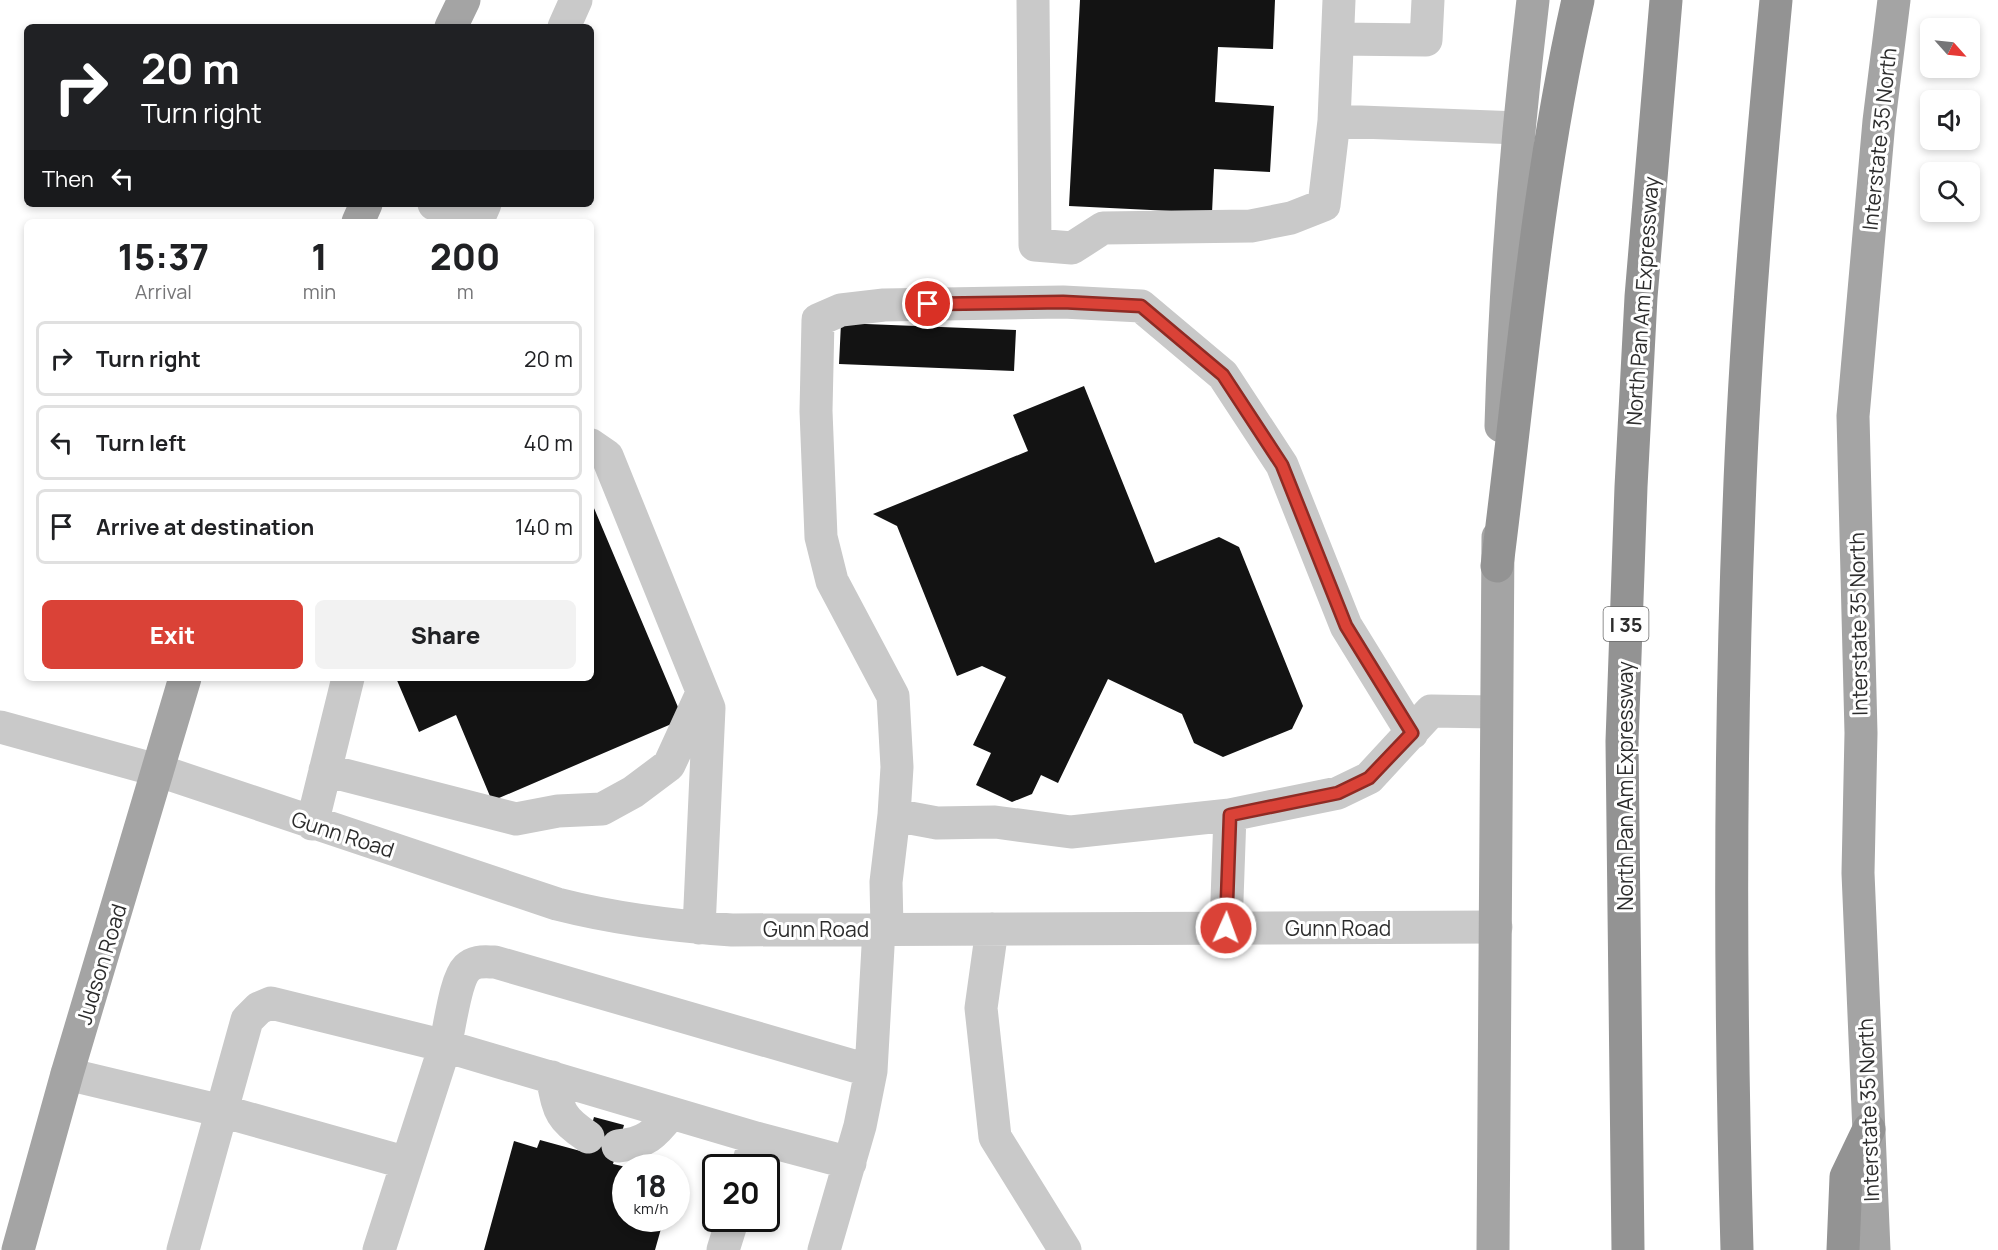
<!DOCTYPE html>
<html lang="en">
<head>
<meta charset="utf-8">
<style>
  :root { --surface:#fff; --page:#f2f2f2; --text:#202124; --muted:#757577; --line:#e0e0e0; --accent:#da4237 }
  body { margin:0; font-family:Manrope,sans-serif; background:var(--page); color:var(--text); height:100vh; display:flex; flex-direction:column; font-size:22px; white-space:nowrap }
  * { box-sizing:border-box; margin:0 }
  p { font-size:20px; color:var(--muted) }
  .icon { flex:none; width:33px; height:33px; fill:none; stroke:currentColor; stroke-width:2; stroke-linecap:round; stroke-linejoin:round }
  .map { position:relative; flex:1; overflow:hidden }
  .side { position:absolute; left:24px; top:219px; width:570px; height:462px; display:flex; flex-direction:column; background:var(--surface); border-radius:9px; box-shadow:0 3px 9px #0003 }
  .side>* { flex:none }
  .banner { position:absolute; left:24px; top:24px; width:570px; height:183px; border-radius:9px; box-shadow:0 3px 9px #0003; background:#202124; color:#fff; overflow:hidden }
  .needle { width:39px; rotate:117deg }
  .tools { position:absolute; left:1920px; top:18px; display:grid; gap:12px }
  .tools a { display:grid; place-items:center; width:60px; height:60px; border-radius:9px; background:var(--surface); box-shadow:0 3px 9px #0003; font-size:30px }
  .speed { position:absolute; left:612px; top:1154px; display:flex; gap:12px; font-size:30px; font-weight:700; text-align:center }
  .speed>* { display:grid; place-content:center; width:78px; height:78px; border-radius:50%; background:var(--surface); box-shadow:0 3px 9px #0003; line-height:1 }
  .speed small { font-size:15px; font-weight:400 }
  .speed .limit { border:3px solid #111; border-radius:9px; background:#fff; color:#111 }
  .pin { position:absolute; display:grid; place-items:center; width:51px; height:51px; color:#fff; margin:-26px; border:3px solid #fff; border-radius:50%; box-shadow:0 2px 6px #0007 }
  .me { position:absolute; width:66px; margin:-33px; rotate:2deg; stroke-linejoin:round; filter:drop-shadow(0 0 4px #0008) }
  .turn { display:flex; align-items:center; gap:21px; height:126px; padding:0 18px; font-size:27px }
  .turn .icon { width:78px; height:78px; stroke-width:2.5 }
  .turn b { display:block; font-size:42px; line-height:51px }
  .then { display:flex; align-items:center; height:57px; padding:0 18px; background:#0003; gap:12px; font-size:22px }
  .eta { display:flex; justify-content:space-evenly; align-items:center; height:102px; text-align:center }
  .eta b { font-size:36px; font-weight:800; line-height:42px }
  .button { display:flex; gap:12px; margin-top:auto; padding:12px 18px }
  .button a { flex:1; height:69px; border-radius:9px; background:var(--accent); color:#fff; font-size:24px; font-weight:800; line-height:69px; text-align:center }
  .button a+a { background:var(--page); color:var(--text) }
  ul { padding:0; list-style:none }
  li { display:flex; align-items:center; gap:18px; height:75px; margin:0 12px 9px; padding:0 6px; border:3px solid var(--line); border-radius:9px }
  li div { flex:1 }
  li b { display:block; font-size:22px }
  li em { font-style:normal }
  .map>svg:first-child { display:block }
</style>
</head>
<body>
<div class="map">
<svg width="1998" height="1250" viewBox="0 0 1998 1250">
  <rect width="100%" height="100%" fill="#fff"/>
  <path fill="#131313" d="M1080 0H1275L1273 49 1218 47 1215 102 1274 106 1270 172 1214 169 1212 213 1069 206Z
    M841 323 1016 330 1014 371 839 364Z
    M1084 386 1155 563 1219 537 1239 547 1303 706 1292 729 1223 757 1194 743 1182 714 1108 679 1058 783 1041 775 1032 794 1012 802 976 785 991 753 973 745 1006 677 982 666 957 676 897 526 873 514 1028 451 1013 415Z
    M591 501 683 719 492 801 456 715 419 732 396 678H591Z
    M594 1117 624 1125 613 1164 626 1167V1218H664L655 1250H484L514 1141 537 1148 540 1140 584 1152Z"/>
  <g fill="none" stroke-linecap="round" stroke-linejoin="round">
    <path stroke="#c9c9c9" stroke-width="33" d="M1033 0 1035 245 1072 248 1103 228 1251 226 1291 218 1324 205 1334 121 1519 128
      M564 27 576 0
      M1338 39 1426 40 1428 0
      M1334 121 1339 0
      M434 204 478 220 485 204
      M591 445 607 456 709 708 699 928
      M0 727 160 771 557 904C616 919 672 926 732 930L1496 927
      M325 770 516 819 558 811 602 809 633 792 669 765 702 693
      M1230 815 1071 832 995 822 937 823 894 815 897 767 893 696 832 581 821 537 816 411 818 320 841 310 884 305 1063 302 1141 306 1223 375 1282 465 1346 626 1412 733
      M312 824 348 678
      M1226 928 1230 815 1338 793 1369 778 1431 711 1496 712
      M887 929 886 882 894 815
      M992 929 981 1008 995 1137 1065 1250
      M67 1074 222 1111 407 1163
      M552 1077C559 1111 559 1118 588 1137
      M756 1138 850 1163
      M618 1146C646 1143 654 1135 671 1113
      M747 1167 756 1138 445 1046C450 1027 455 980 467 968 475 960 485 962 495 962L871 1071
      M183 1250 247 1020 259 1008 271 1003 445 1046 379 1250
      M723 1250 733 1218
      M824 1250 860 1126 871 1071 879 929"/>
    <path stroke="#a4a4a4" stroke-width="33" d="M451 27 464 0
      M358 222 366 204
      M1501 426C1505 283 1516 142 1533 0
      M18 1250 67 1074 185 678
      M1493 1250 1498 537
      M1874 1250 1858 873 1861 733 1853 416 1879 121 1894 0"/>
    <path stroke="#939393" stroke-width="33" d="M1497 566C1521 378 1536 186 1578 0
      M1628 1250 1622 741 1631 487 1641 297 1666 0
      M1737 1250C1730 1003 1729 755 1739 508 1745 338 1760 169 1776 0
      M1843 1250 1846 1177 1869 1129"/>
  </g>
  <g fill="none" stroke-linecap="round" stroke-linejoin="round">
    <defs>
      <path id="route" d="M928 304 1063 302 1141 306 1223 375 1282 465 1346 626 1412 733 1369 778 1338 793 1230 815 1226 928"/>
    </defs>
    <use href="#route" stroke="#8e2b24" stroke-width="15"/>
    <use href="#route" stroke="#da4237" stroke-width="10"/>
  </g>
  <g text-anchor="middle" dominant-baseline="central" stroke-width="6" stroke-linejoin="round" paint-order="stroke">
    <rect fill="#fff" stroke="#6b6b6b" stroke-width="1.5" x="1603.5" y="607" width="45" height="34" rx="4.5"/>
    <g font-size="20" font-weight="bold" fill="#2c2c2c">
      <text x="1626" y="624">I 35</text>
    </g>
    <g font-size="21" fill="#2c2c2c" stroke="#fff">
      <text transform="translate(1879 139) rotate(-84)">Interstate 35 North</text>
      <text transform="translate(1642 301) rotate(-86)">North Pan Am Expressway</text>
      <text transform="translate(1858 624) rotate(-91)">Interstate 35 North</text>
      <text transform="translate(1625 786) rotate(-90)">North Pan Am Expressway</text>
      <text transform="translate(343 834) rotate(18)">Gunn Road</text>
      <text x="1338" y="928">Gunn Road</text>
      <text x="816" y="929">Gunn Road</text>
      <text transform="translate(101 964) rotate(-73)">Judson Road</text>
      <text transform="translate(1868 1110) rotate(-92)">Interstate 35 North</text>
    </g>
  </g>
</svg>
<div class="tools">
<a><svg class="needle" viewBox="-14 -14 28 28"><path d="M0-13l5 13h-10z" fill="#e53935"/><path d="M0 13l5-13h-10z" fill="#757577"/></svg></a>
<a><svg class="icon" aria-label="sound" viewBox="0 0 24 24"><path d="M4 9h4l5-4v14l-5-4H4zM17 9q2 3 0 6"/></svg></a>
<a><svg class="icon" aria-label="search" viewBox="0 0 24 24"><circle cx="10" cy="10" r="6"/><path d="M15 15l6 6"/></svg></a>
</div>
<div class="speed"><div>18<small>km/h</small></div><div class="limit">20</div></div>
<div class="pin" style="left:928px;top:304px;background:#d93025"><svg class="icon" aria-label="arrive" viewBox="0 0 24 24"><path d="M6 21V4h12l-3 4 3 4H6"/></svg></div>
<svg class="me" style="left:1226px;top:928px" viewBox="-20 -20 40 40"><circle r="17" fill="#da4237" stroke="#fff" stroke-width="3"/><path d="M0-11L8 9 0 5-8 9z" fill="#fff"/></svg>
<div class="banner">
<div class="turn"><svg class="icon" aria-label="right" viewBox="0 0 24 24"><path d="M7 20v-9h11M14 6l5 5-5 5"/></svg><div><b>20 m</b>Turn right</div></div>
<div class="then">Then<svg class="icon" aria-label="left" viewBox="0 0 24 24"><path d="M17 20v-9H6M10 6l-5 5 5 5"/></svg></div>
</div>
<section class="side">
<div class="eta">
<div><b>15:37</b><p>Arrival</p></div>
<div><b>1</b><p>min</p></div>
<div><b>200</b><p>m</p></div>
</div>
<ul>
<li><svg class="icon" aria-label="right" viewBox="0 0 24 24"><path d="M7 20v-9h11M14 6l5 5-5 5"/></svg><div><b>Turn right</b></div><em>20 m</em></li>
<li><svg class="icon" aria-label="left" viewBox="0 0 24 24"><path d="M17 20v-9H6M10 6l-5 5 5 5"/></svg><div><b>Turn left</b></div><em>40 m</em></li>
<li><svg class="icon" aria-label="arrive" viewBox="0 0 24 24"><path d="M6 21V4h12l-3 4 3 4H6"/></svg><div><b>Arrive at destination</b></div><em>140 m</em></li>
</ul>
<div class="button"><a>Exit</a><a>Share</a></div>
</section>
</div>
</body>
</html>
